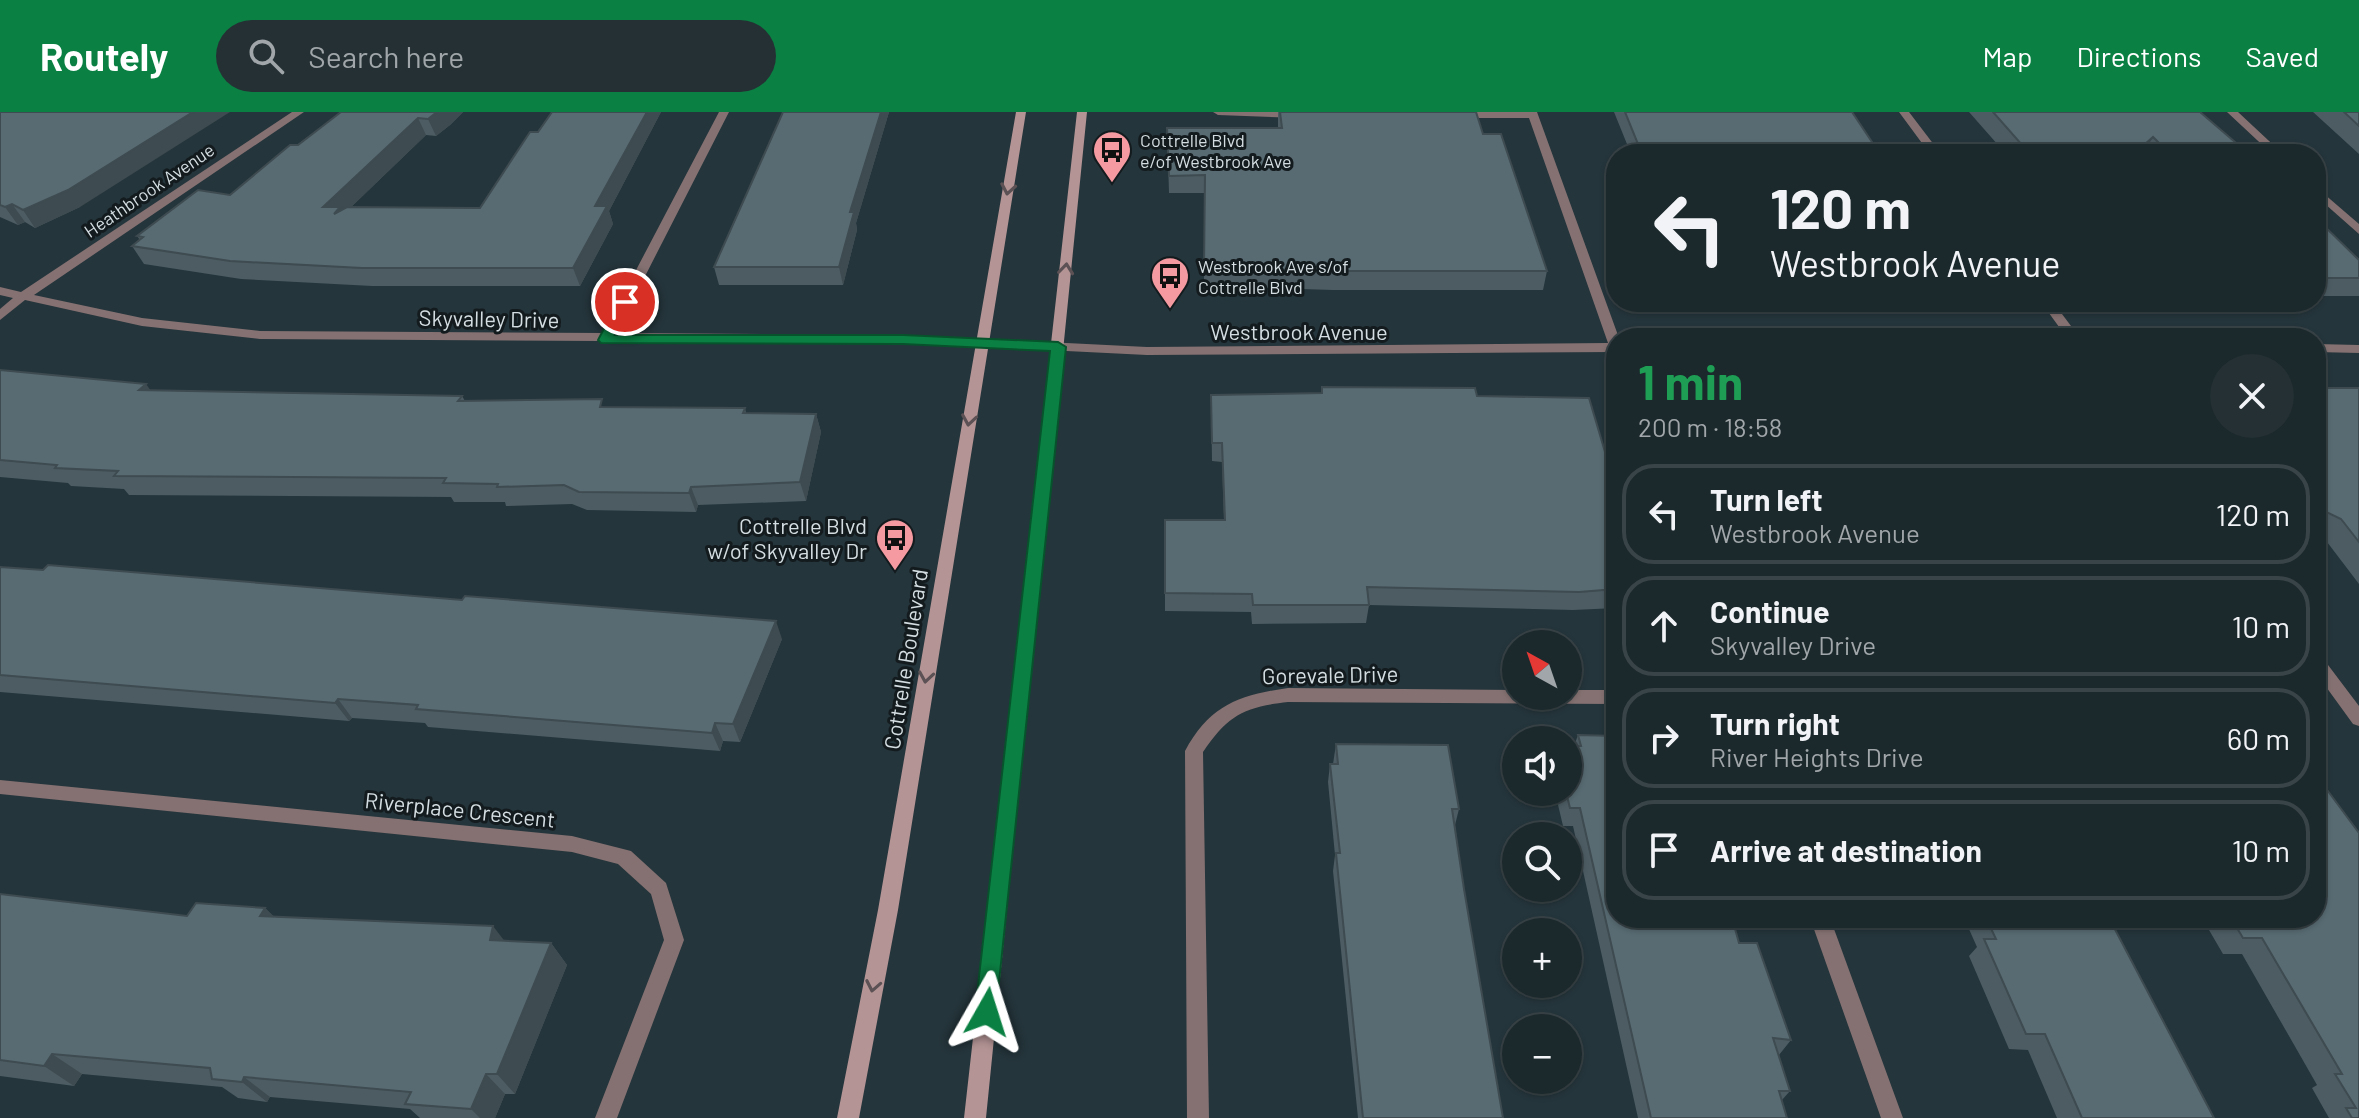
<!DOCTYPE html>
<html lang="en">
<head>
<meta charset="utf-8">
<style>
  :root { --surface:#1b282c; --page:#243034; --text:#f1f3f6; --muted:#a0a6a9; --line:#394448; --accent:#0b8043 }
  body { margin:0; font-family:Barlow,sans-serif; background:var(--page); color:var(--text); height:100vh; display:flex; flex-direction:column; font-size:30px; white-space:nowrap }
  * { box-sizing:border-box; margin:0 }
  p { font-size:26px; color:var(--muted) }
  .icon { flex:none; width:44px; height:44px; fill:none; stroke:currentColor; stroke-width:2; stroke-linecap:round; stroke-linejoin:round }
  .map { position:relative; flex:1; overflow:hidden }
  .side { position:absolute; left:1606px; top:216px; width:720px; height:600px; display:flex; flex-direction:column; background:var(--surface); border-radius:32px; box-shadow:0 2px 6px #0004,0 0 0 2px var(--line) }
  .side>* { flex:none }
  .banner { position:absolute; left:1606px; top:32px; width:720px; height:168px; border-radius:32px; box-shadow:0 2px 6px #0004,0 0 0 2px var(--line); background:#1b282c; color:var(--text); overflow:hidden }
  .needle { width:52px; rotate:320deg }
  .fabs { position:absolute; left:1502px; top:518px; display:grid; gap:16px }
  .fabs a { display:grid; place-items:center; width:80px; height:80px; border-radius:50%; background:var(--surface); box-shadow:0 2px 6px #0004,0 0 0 2px var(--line); font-size:40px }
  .pin { position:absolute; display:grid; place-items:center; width:68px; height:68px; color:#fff; margin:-34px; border:4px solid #fff; border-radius:50%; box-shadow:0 2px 8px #0007 }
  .me { position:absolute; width:88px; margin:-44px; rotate:6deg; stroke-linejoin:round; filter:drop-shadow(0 0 6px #0008) }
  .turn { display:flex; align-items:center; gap:28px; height:168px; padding:0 32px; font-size:36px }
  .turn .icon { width:104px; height:104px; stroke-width:2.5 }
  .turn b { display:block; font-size:56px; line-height:68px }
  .round { display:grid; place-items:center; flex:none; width:84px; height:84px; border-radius:42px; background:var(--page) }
  .overview { display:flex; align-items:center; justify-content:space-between; height:136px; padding:0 32px }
  h1 { font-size:48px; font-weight:700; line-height:60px; color:#1e9e55 }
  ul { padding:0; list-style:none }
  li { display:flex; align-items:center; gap:24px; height:100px; margin:0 16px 12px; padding:0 16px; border:4px solid var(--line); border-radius:32px }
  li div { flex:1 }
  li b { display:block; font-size:30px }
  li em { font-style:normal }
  header { display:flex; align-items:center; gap:48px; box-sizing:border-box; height:112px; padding:0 40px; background:var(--accent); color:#fff }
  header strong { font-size:38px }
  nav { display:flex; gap:44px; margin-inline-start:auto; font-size:28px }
  .search { width:560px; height:72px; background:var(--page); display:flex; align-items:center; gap:20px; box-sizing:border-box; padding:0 28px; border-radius:44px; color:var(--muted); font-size:30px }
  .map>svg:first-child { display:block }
</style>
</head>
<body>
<header>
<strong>Routely</strong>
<div class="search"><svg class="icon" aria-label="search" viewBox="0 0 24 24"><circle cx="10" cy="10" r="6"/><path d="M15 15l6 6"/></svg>Search here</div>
<nav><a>Map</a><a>Directions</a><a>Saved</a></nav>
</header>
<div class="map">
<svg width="2359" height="1006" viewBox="0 0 2359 1006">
  <rect width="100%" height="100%" fill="#24353b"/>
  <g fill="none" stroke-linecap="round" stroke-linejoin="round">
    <path fill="#857172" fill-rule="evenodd" d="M292 0H304L34 183 142 206 260 219 603 221 719 0H729L616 221 903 223 1147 235 1608 231 1529 6H1458L1453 3 1457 0H1537L1619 226H1616V240L1147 243 903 231 612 229 606 232 600 229 260 227 142 214 25 188 0 208V197L13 186 0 183V175L21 180Z
      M1213 0H1300L1304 3 1299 6 1218 3Z
      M1899 0H1909L1941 42H1930Z
      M2227 0H2238L2283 42H2272Z
      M2316 75 2359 112V122L2316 84Z
      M2041 190H2053L2080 226H2067Z
      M2316 232 2359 233V241L2316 240Z
      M2316 543 2322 545 2359 594V614L2353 612 2316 561Z
      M1288 576 1516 578V584H1568V578H1616V592L1288 590C1244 595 1228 603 1203 640L1209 1006H1187L1185 639C1210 593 1239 583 1288 576Z
      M0 668 572 724 631 739 666 771 684 828 617 1006H595L664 828 651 782 618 752 572 740 0 682Z
      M1810 806H1830L1903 1006H1881Z"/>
    <path fill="#b49495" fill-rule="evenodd" d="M1016 0H1026L898 798 859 1006H837L878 798Z
      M1077 0H1087L986 1006H964Z"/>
  </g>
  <path fill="#4c5c62" d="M0 0 80 95 35 116 25 110 18 113 0 105Z
    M341 0H463L450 13 436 24 426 23 351 95 480 96 552 0H661L609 99 613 112 580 174H372L241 167 144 152 132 134 140 128 137 124 230 83Z
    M783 0H889L856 111 857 118 843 173H719L714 155Z
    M1278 0H1476L1483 22 1547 159 1543 178H1333L1204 174V81H1169L1167 16H1278Z
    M1614 0H1852L1880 42H1631Z
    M1969 0H2200L2249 42H2006Z
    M2313 0H2359V42Z
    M2316 106 2359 148V184H2316Z
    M0 258 151 278 462 284 465 289 606 295 745 296 746 301 816 302 821 320 806 389 698 393 696 400 587 398 572 392 506 394 505 390H454L451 385 129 383 124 377 71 374 68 371 0 365Z
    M1322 275 1477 284 1616 377V496L1573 498 1369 493 1366 511 1252 512 1251 500 1165 499V408H1224L1222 350 1212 349 1211 283 1321 281Z
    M2316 276H2359V472L2324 426 2316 422Z
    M0 455 782 527 740 630 723 629 720 639 428 615 425 611 352 606 349 609 0 580Z
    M1578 623 1739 831 1791 928 1779 943 1790 979 1782 988 1787 1006H1638L1573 714H1563L1555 680H1568L1574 634Z
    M1336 632 1459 697 1455 713 1464 777 1503 1006H1358L1333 759 1335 743 1328 670 1330 652H1333Z
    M0 782 187 804 265 796 274 805 505 829 551 831 567 853 515 982H505L495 1006H420L410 997 270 985 267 990 238 986 222 975 82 962 74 974 0 964Z
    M1964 806H2109L2214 1006H2057L2028 938 2009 937 1969 844 1977 835Z
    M2202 806H2316L2359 1006H2329L2312 976 2317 973 2242 842H2223Z"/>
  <path fill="#3e4b50" d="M193 0H230L80 95 35 116 23 98Z
    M437 0H463L450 13 436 24 428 7Z
    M647 0H661L609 99 613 112 580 174 573 156 595 94Z
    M881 0H889L856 111 857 118 843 173 839 155 850 100Z
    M418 6 426 23 344 102 323 95Z
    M2153 25 2143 42H2134Z
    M12 92 25 110 18 113 5 95Z
    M146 272 159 290 139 278Z
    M816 302 821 320 806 389 800 370Z
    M691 375 698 393 696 400 689 381Z
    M776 509 782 527 740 630 733 612Z
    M338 587 352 606 349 609 335 591Z
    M715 611 723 629 720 639 712 621Z
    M265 796 288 818 260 804Z
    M493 814 510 836 490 828Z
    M551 831 567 853 515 982 497 962Z
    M52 942 82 962 74 974 44 954Z
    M486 962 505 982 495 1006H480L471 997Z
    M244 965 270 985 267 990 242 970Z"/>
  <path fill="#586b72" stroke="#3e4b50" stroke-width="2" d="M0 0H193L68 78 23 98 12 92 5 95 0 93Z
    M341 0H437L428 7 418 6 323 95H340L334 102 347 95 480 96 530 20H538L552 0H647L595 94H607L573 156H362L230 149 132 134 143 125 137 124 198 78 230 83 290 33H298Z
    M783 0H881L850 100H854L839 155H714Z
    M1280 0H1476L1483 22H1501L1547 159H1335L1204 156 1205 63 1169 64 1167 16H1282Z
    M1625 0H1852L1880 42H1642Z
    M1993 0H2200L2249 42H2170L2153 25 2134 42H2030Z
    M2344 0H2359V14Z
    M2316 106 2359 148V166H2316Z
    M0 258 146 272 139 278 462 284 458 289 602 287 600 295 745 296 743 301 816 302 800 370 691 375 689 381 579 380 564 373 497 375 498 372 443 371 446 366 114 364 118 359 55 356 57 353 0 348Z
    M1322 275 1475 276 1477 284 1589 286 1616 377V477L1579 480 1367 475 1369 493H1253L1252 482 1165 481V408H1225L1222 331H1212L1211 283 1322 281Z
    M2316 276H2359V430L2341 407 2316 395Z
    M48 453 462 488 465 484 776 509 733 612 715 611 712 621 416 597 418 593 338 587 335 591 0 563V455L43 458Z
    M1578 623 1616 624V806H1732L1739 831H1757L1791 928 1773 926 1790 979H1779L1787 1006H1651L1580 696H1570L1566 680H1568V634H1581Z
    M1336 632 1448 633 1459 697H1452L1464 777 1503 1006H1363L1336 741H1340L1330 652H1338Z
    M2316 663 2359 721V1006H2352L2346 996H2356L2335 962H2342L2262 826H2243L2231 806H2316Z
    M0 782 187 804 196 791 265 796 260 804 493 814 490 828 551 831 497 962H486L471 997 405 992 411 980 244 965 242 970 212 967 210 956 52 942 44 954 0 948Z
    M1986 806H2109L2214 1006H2082L2045 922H2026L1984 827H1996Z"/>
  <defs><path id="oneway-chevron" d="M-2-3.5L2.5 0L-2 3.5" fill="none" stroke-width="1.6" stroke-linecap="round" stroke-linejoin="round" transform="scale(2)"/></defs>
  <g stroke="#5c5154">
    <use href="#oneway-chevron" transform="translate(1008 77) rotate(100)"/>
    <use href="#oneway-chevron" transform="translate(1066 157) rotate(-84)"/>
    <use href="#oneway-chevron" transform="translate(969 308) rotate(99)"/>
    <use href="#oneway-chevron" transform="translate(926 565) rotate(99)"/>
    <use href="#oneway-chevron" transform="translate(873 874) rotate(101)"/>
  </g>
  <path fill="#0b8043" stroke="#07532c" stroke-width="2" d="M625 186 633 190 615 223H903L1058 230 1066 235 995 908 987 911 979 908 975 900 1050 239 903 232 601 231 598 228 618 190Z"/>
  <defs>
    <symbol id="bus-pin" viewBox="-11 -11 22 30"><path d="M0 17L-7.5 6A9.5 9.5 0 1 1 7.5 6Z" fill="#f49aa0" stroke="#141b1e"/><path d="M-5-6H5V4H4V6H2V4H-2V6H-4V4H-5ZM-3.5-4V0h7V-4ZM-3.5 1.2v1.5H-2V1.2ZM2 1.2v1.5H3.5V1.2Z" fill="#111"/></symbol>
  </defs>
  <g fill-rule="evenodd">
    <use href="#bus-pin" x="1090" y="16" width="44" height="60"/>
    <use href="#bus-pin" x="1148" y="142" width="44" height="60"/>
    <use href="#bus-pin" x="873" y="404" width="44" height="60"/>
  </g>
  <g text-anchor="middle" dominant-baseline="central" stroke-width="6" stroke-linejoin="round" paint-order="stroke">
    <g font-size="18" fill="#d4dee2" stroke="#141b1e" text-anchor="start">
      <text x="1140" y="28">Cottrelle Blvd<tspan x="1140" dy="21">e/of Westbrook Ave</tspan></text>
      <text x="1198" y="154">Westbrook Ave s/of<tspan x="1198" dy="21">Cottrelle Blvd</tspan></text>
    </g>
    <g font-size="18" fill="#d4dee2" stroke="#141b1e">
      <text transform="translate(149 78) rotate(-34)">Heathbrook Avenue</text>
    </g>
    <g font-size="22" fill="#d4dee2" stroke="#141b1e">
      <text transform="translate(489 206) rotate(1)">Skyvalley Drive</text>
      <text x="1299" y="219">Westbrook Avenue</text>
      <text transform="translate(905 547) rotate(-81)">Cottrelle Boulevard</text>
      <text transform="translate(1330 562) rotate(-1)">Gorevale Drive</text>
      <text transform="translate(460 697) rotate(6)">Riverplace Crescent</text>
    </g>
    <g font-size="22" fill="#d4dee2" stroke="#141b1e" text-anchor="end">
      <text x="867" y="413">Cottrelle Blvd<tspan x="867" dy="25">w/of Skyvalley Dr</tspan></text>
    </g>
  </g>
</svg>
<div class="fabs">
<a><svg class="needle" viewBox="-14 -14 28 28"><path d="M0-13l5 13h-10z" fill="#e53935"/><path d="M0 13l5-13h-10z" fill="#a0a6a9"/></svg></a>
<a><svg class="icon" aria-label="sound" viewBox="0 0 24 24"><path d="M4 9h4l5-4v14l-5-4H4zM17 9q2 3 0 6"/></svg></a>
<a><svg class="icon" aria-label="search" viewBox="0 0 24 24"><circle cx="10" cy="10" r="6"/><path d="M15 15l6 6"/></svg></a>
<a>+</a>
<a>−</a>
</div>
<div class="pin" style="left:625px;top:190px;background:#d93025"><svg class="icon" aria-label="arrive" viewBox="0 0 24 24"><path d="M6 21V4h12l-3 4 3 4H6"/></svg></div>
<svg class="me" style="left:987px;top:900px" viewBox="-20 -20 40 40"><path d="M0-17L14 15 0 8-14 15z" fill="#0b8043" stroke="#fff" stroke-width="4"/></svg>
<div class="banner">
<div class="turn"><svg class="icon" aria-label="left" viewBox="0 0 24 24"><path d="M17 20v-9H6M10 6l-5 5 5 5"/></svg><div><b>120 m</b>Westbrook Avenue</div></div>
</div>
<section class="side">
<div class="overview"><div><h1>1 min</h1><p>200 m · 18:58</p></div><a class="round"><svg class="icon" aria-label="close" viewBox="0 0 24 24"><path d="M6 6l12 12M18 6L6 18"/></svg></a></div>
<ul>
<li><svg class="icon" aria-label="left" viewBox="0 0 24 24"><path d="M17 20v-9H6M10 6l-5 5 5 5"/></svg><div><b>Turn left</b><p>Westbrook Avenue</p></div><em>120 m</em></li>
<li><svg class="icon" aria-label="ahead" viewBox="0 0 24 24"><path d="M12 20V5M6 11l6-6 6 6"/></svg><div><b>Continue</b><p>Skyvalley Drive</p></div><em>10 m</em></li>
<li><svg class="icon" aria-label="right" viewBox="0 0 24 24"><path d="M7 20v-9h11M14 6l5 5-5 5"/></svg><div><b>Turn right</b><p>River Heights Drive</p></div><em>60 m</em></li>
<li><svg class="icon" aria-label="arrive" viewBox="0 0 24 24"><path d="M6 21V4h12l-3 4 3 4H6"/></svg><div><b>Arrive at destination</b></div><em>10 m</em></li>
</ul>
</section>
</div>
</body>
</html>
